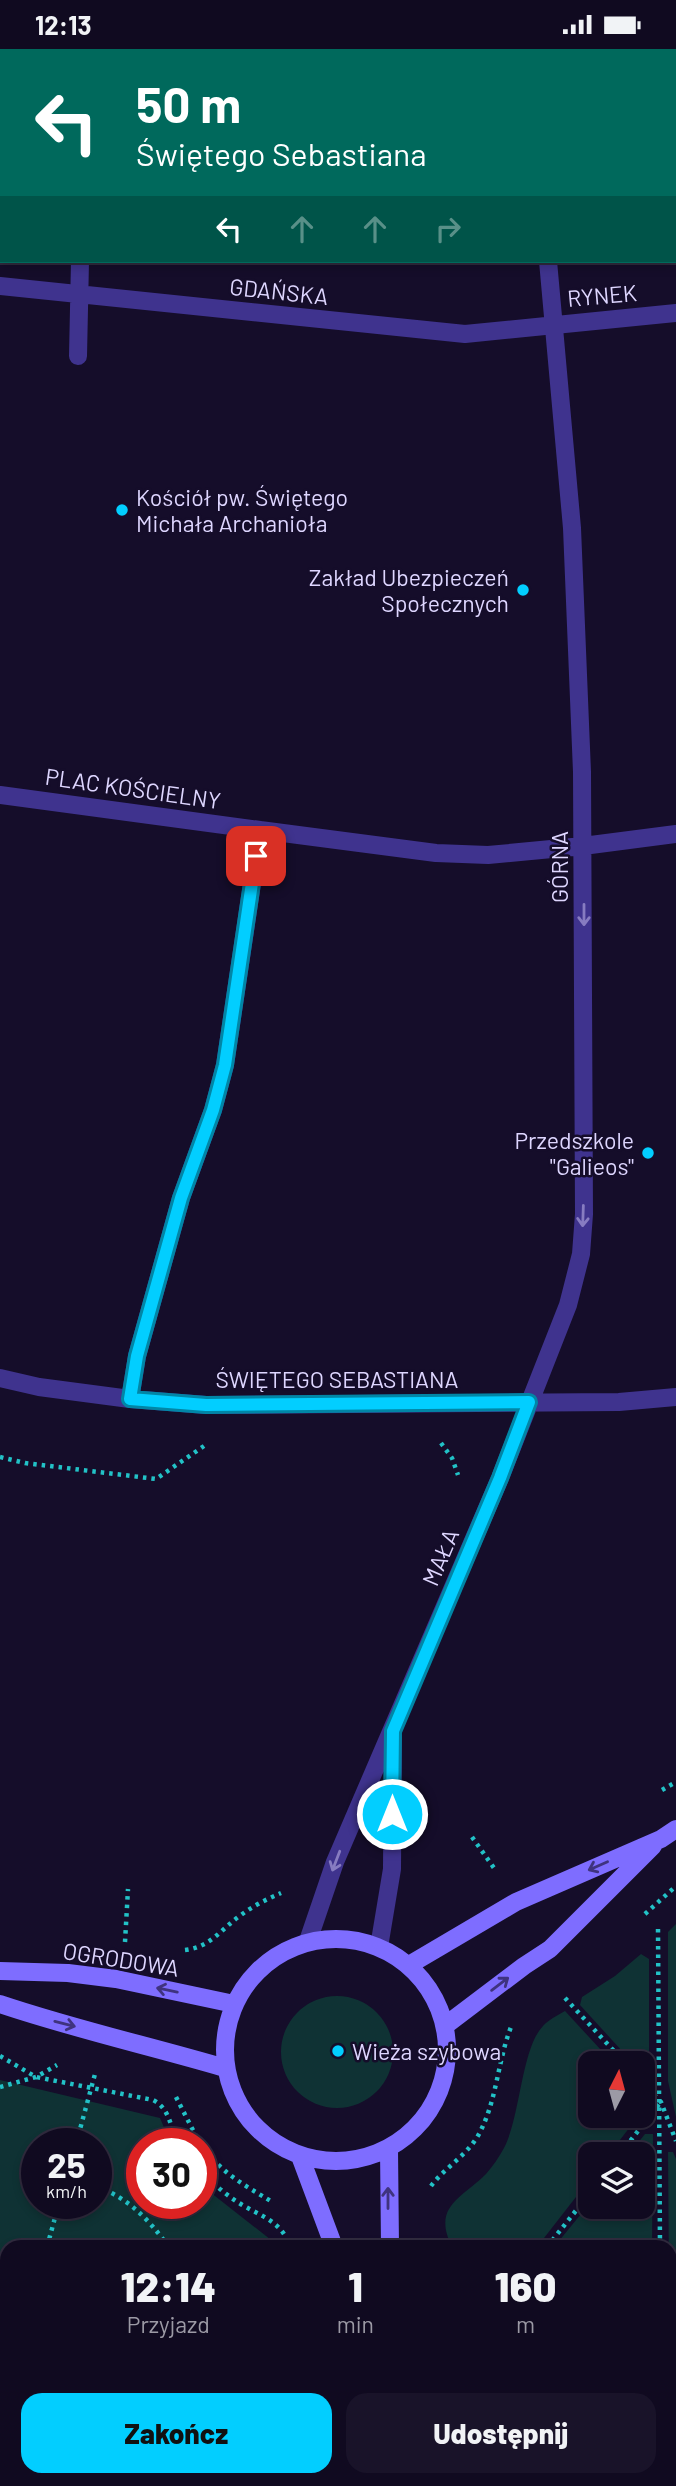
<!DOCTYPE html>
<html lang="pl">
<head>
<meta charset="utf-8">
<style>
  :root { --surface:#100a20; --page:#191329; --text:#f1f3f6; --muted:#9c9aa5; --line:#302b3e; --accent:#02ceff }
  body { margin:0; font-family:Barlow,sans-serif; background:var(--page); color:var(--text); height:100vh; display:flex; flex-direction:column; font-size:26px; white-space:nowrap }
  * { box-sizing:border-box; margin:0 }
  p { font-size:23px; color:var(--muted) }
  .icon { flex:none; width:38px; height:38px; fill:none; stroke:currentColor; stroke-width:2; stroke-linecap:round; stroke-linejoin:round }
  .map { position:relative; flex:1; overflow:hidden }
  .drawer { position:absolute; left:0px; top:2191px; width:677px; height:247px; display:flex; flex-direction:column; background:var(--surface); border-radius:21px 21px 0 0; box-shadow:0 4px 10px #0003,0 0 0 2px var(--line) }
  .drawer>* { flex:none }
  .top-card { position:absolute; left:0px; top:0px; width:677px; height:214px; box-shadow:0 4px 10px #0003,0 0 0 2px var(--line); background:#00695c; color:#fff; overflow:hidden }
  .needle { width:46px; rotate:6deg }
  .tools { position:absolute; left:578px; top:2002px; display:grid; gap:14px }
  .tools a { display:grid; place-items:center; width:77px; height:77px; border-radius:14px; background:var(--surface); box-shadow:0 4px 10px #0003,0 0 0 2px var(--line); font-size:35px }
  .speed { position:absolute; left:21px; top:2079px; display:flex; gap:14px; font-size:35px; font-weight:700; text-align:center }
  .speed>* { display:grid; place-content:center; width:91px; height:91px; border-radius:50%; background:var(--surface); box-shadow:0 4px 10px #0003,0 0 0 2px var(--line); line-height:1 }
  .speed small { font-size:18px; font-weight:400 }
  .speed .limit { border:10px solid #d22; background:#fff; color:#111 }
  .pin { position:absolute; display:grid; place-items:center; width:60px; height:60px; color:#fff; margin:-30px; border-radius:14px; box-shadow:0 4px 10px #0006 }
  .me { position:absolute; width:77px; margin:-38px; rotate:0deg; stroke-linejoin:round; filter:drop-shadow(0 0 5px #0008) }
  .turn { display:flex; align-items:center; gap:24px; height:147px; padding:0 21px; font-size:32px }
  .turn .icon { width:91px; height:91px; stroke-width:2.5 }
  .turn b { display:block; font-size:49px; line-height:60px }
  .lanes { display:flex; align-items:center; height:66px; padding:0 21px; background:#0003; justify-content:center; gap:35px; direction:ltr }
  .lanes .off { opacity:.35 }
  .eta { display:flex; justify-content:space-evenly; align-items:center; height:119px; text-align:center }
  .eta b { font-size:42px; font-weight:800; line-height:49px }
  .primary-button { display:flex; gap:14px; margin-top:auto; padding:14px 21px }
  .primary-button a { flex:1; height:80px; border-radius:21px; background:var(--accent); color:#111; font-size:28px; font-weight:800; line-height:80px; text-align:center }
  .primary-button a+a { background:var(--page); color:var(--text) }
  .status { display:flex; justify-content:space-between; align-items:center; height:49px; padding:0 35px; background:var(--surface); direction:ltr }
  .status svg { height:19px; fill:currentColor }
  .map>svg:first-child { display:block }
</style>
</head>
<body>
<div class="status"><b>12:13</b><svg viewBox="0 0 49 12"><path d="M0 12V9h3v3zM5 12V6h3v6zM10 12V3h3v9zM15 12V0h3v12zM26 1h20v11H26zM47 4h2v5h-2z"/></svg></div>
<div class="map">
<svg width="676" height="2437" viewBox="0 0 676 2437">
  <rect width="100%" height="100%" fill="#150d2a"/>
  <path fill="#0f3234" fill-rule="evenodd" d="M676 1875V2068L668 2032V1883Z
    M641 1905 649 1910V2024L643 2026 642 2014H633L580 1956 582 1948 615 1927Z
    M281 2003a56 56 0 1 1 112 0a56 56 0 1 1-112 0Z
    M565 1962 613 2014H590V2067H638L637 2069 609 2105H590V2130L537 2198H452C432 2157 461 2150 486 2125 493 2117 499 2108 504 2099 521 2066 521 2000 543 1977 548 1971 558 1966 565 1962Z
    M0 2031 160 2069 171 2095H142V2154H201V2136L280 2198H7V2431H334L335 2437H0ZM37 2095H96V2154H37Z
    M645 2085H653L652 2198H554L590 2154V2158H642V2105H629Z
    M668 2103H673L676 2110V2358L670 2355Z
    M670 2375 676 2376V2437H667V2431H670Z
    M480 2431H643L642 2437H486Z"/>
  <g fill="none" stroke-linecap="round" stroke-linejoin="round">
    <path stroke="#22c2c7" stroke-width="4.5" stroke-dasharray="3.5 5" stroke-linecap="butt" d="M441 1394 452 1409 458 1426
      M0 1408 25 1414 156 1430 204 1397
      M662 1741 676 1733
      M472 1788 494 1819
      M645 1865 676 1837
      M658 1880 660 2198
      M125 1893 128 1840
      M185 1901C211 1898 221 1880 241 1866 253 1857 267 1850 281 1844
      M565 1949 625 2014
      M0 2007 36 2028 153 2051C171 2060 169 2079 180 2095
      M642 2033 661 2053 676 2092
      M0 2038 36 2028 57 2016
      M176 2048 200 2095
      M76 2095 95 2025
      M201 2097C226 2127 241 2134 274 2154
      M620 2105 660 2054
      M201 2121C212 2134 225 2145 239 2154 255 2164 274 2170 284 2185
      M96 2137C130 2150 148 2170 169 2198
      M431 2137C446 2117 470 2105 481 2081 497 2049 498 2011 511 1978
      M47 2198 59 2154
      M547 2198 590 2144
      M0 2362 7 2337
      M670 2362 676 2366
      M190 2437 198 2431
      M660 2437V2431"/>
    <path stroke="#3f338e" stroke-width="18" d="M531 0V2
      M84 2V0
      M0 237 465 285 676 264
      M78 307 80 212
      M0 746 260 781
      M0 1329 39 1338 130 1350 206 1356 619 1353 676 1348
      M130 1350 137 1307 181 1149 213 1061 225 1016 260 781 436 804 488 806 583 797 676 785
      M308 1892 335 1813 500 1429 568 1256 581 1205 584 1165 582 723 572 479 548 212
      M379 1898 392 1820 393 1689"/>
    <path stroke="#7e6dff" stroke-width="18" d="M225 2001a111 111 0 1 1 222 0a111 111 0 1 1-222 0Z
      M409 1916 516 1853 661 1790 676 1780
      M0 1922 68 1924 116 1930 234 1955
      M0 1955C74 1980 150 1997 225 2019
      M446 1976 524 1917 550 1900 653 1797
      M389 2100 390 2198
      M300 2107 334 2198
      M397 2431 398 2437"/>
  </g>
  <defs><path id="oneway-shaft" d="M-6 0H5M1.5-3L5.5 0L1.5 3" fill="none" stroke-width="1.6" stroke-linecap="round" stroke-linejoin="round" transform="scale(1.75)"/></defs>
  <g stroke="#877cc1">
    <use href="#oneway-shaft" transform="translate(584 866) rotate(90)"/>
    <use href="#oneway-shaft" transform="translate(583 1167) rotate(92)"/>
    <use href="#oneway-shaft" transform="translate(336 1812) rotate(111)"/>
  </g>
  <g stroke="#3f337f">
    <use href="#oneway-shaft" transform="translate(598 1817) rotate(156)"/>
    <use href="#oneway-shaft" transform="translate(500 1935) rotate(-37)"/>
    <use href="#oneway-shaft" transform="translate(167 1941) rotate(-168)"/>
    <use href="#oneway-shaft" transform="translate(65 1975) rotate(14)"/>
    <use href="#oneway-shaft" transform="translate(388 2149) rotate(-90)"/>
  </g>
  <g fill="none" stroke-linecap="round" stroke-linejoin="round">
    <defs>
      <path id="route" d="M256 807 225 1016 213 1061 181 1149 137 1307 130 1350 206 1356 529 1353 500 1429 393 1682 392 1765"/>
    </defs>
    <use href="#route" stroke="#0186a6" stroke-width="18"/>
    <use href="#route" stroke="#02ceff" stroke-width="12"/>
  </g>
  <g fill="#02ceff" stroke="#150d2a" stroke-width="2.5">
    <circle cx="122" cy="461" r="7"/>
    <circle cx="523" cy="541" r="7"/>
    <circle cx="648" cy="1104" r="7"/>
    <circle cx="338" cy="2002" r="7"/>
  </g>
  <g text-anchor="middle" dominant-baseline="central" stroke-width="5" stroke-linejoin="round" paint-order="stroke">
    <g font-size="23" fill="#ded6ff" stroke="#150d2a">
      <text transform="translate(279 242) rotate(6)">GDAŃSKA</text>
      <text transform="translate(602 246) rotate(-5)">RYNEK</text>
      <text transform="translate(133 739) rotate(8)">PLAC KOŚCIELNY</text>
      <text transform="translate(559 818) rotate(-90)">GÓRNA</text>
      <text x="337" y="1330">ŚWIĘTEGO SEBASTIANA</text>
      <text transform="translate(440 1508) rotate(-67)">MAŁA</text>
      <text transform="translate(121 1910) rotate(9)">OGRODOWA</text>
    </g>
    <g font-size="23" fill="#ded6ff" stroke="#150d2a" text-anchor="start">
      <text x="136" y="448">Kościół pw. Świętego<tspan x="136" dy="26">Michała Archanioła</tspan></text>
      <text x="509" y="528" text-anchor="end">Zakład Ubezpieczeń<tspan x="509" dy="26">Społecznych</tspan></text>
      <text x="634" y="1091" text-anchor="end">Przedszkole<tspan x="634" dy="26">"Galieos"</tspan></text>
      <text x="352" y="2002">Wieża szybowa</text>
    </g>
  </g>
</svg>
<div class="tools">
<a><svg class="needle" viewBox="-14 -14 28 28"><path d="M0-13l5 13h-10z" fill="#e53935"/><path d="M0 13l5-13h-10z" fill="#9c9aa5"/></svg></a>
<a><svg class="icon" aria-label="layers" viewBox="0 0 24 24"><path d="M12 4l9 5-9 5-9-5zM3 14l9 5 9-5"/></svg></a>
</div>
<div class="speed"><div>25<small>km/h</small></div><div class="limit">30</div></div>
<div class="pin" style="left:256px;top:807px;background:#d93025"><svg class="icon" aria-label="arrive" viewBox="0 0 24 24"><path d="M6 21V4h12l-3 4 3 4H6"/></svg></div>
<svg class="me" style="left:392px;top:1765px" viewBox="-20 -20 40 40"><circle r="17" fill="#02ceff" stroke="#fff" stroke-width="3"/><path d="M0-11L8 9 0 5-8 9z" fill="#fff"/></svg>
<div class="top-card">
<div class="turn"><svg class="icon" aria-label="left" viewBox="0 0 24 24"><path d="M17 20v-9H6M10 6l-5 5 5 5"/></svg><div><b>50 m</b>Świętego Sebastiana</div></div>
<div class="lanes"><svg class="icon" aria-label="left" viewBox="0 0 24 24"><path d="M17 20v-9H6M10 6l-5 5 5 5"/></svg><svg class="icon off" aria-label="ahead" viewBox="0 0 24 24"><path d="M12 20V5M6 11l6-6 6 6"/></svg><svg class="icon off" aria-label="ahead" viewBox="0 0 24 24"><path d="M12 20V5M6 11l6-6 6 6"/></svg><svg class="icon off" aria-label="right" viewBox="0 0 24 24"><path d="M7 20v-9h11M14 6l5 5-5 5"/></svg></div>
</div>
<section class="drawer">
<div class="eta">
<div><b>12:14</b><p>Przyjazd</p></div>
<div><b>1</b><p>min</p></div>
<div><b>160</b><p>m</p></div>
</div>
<div class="primary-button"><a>Zakończ</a><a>Udostępnij</a></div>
</section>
</div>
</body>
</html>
